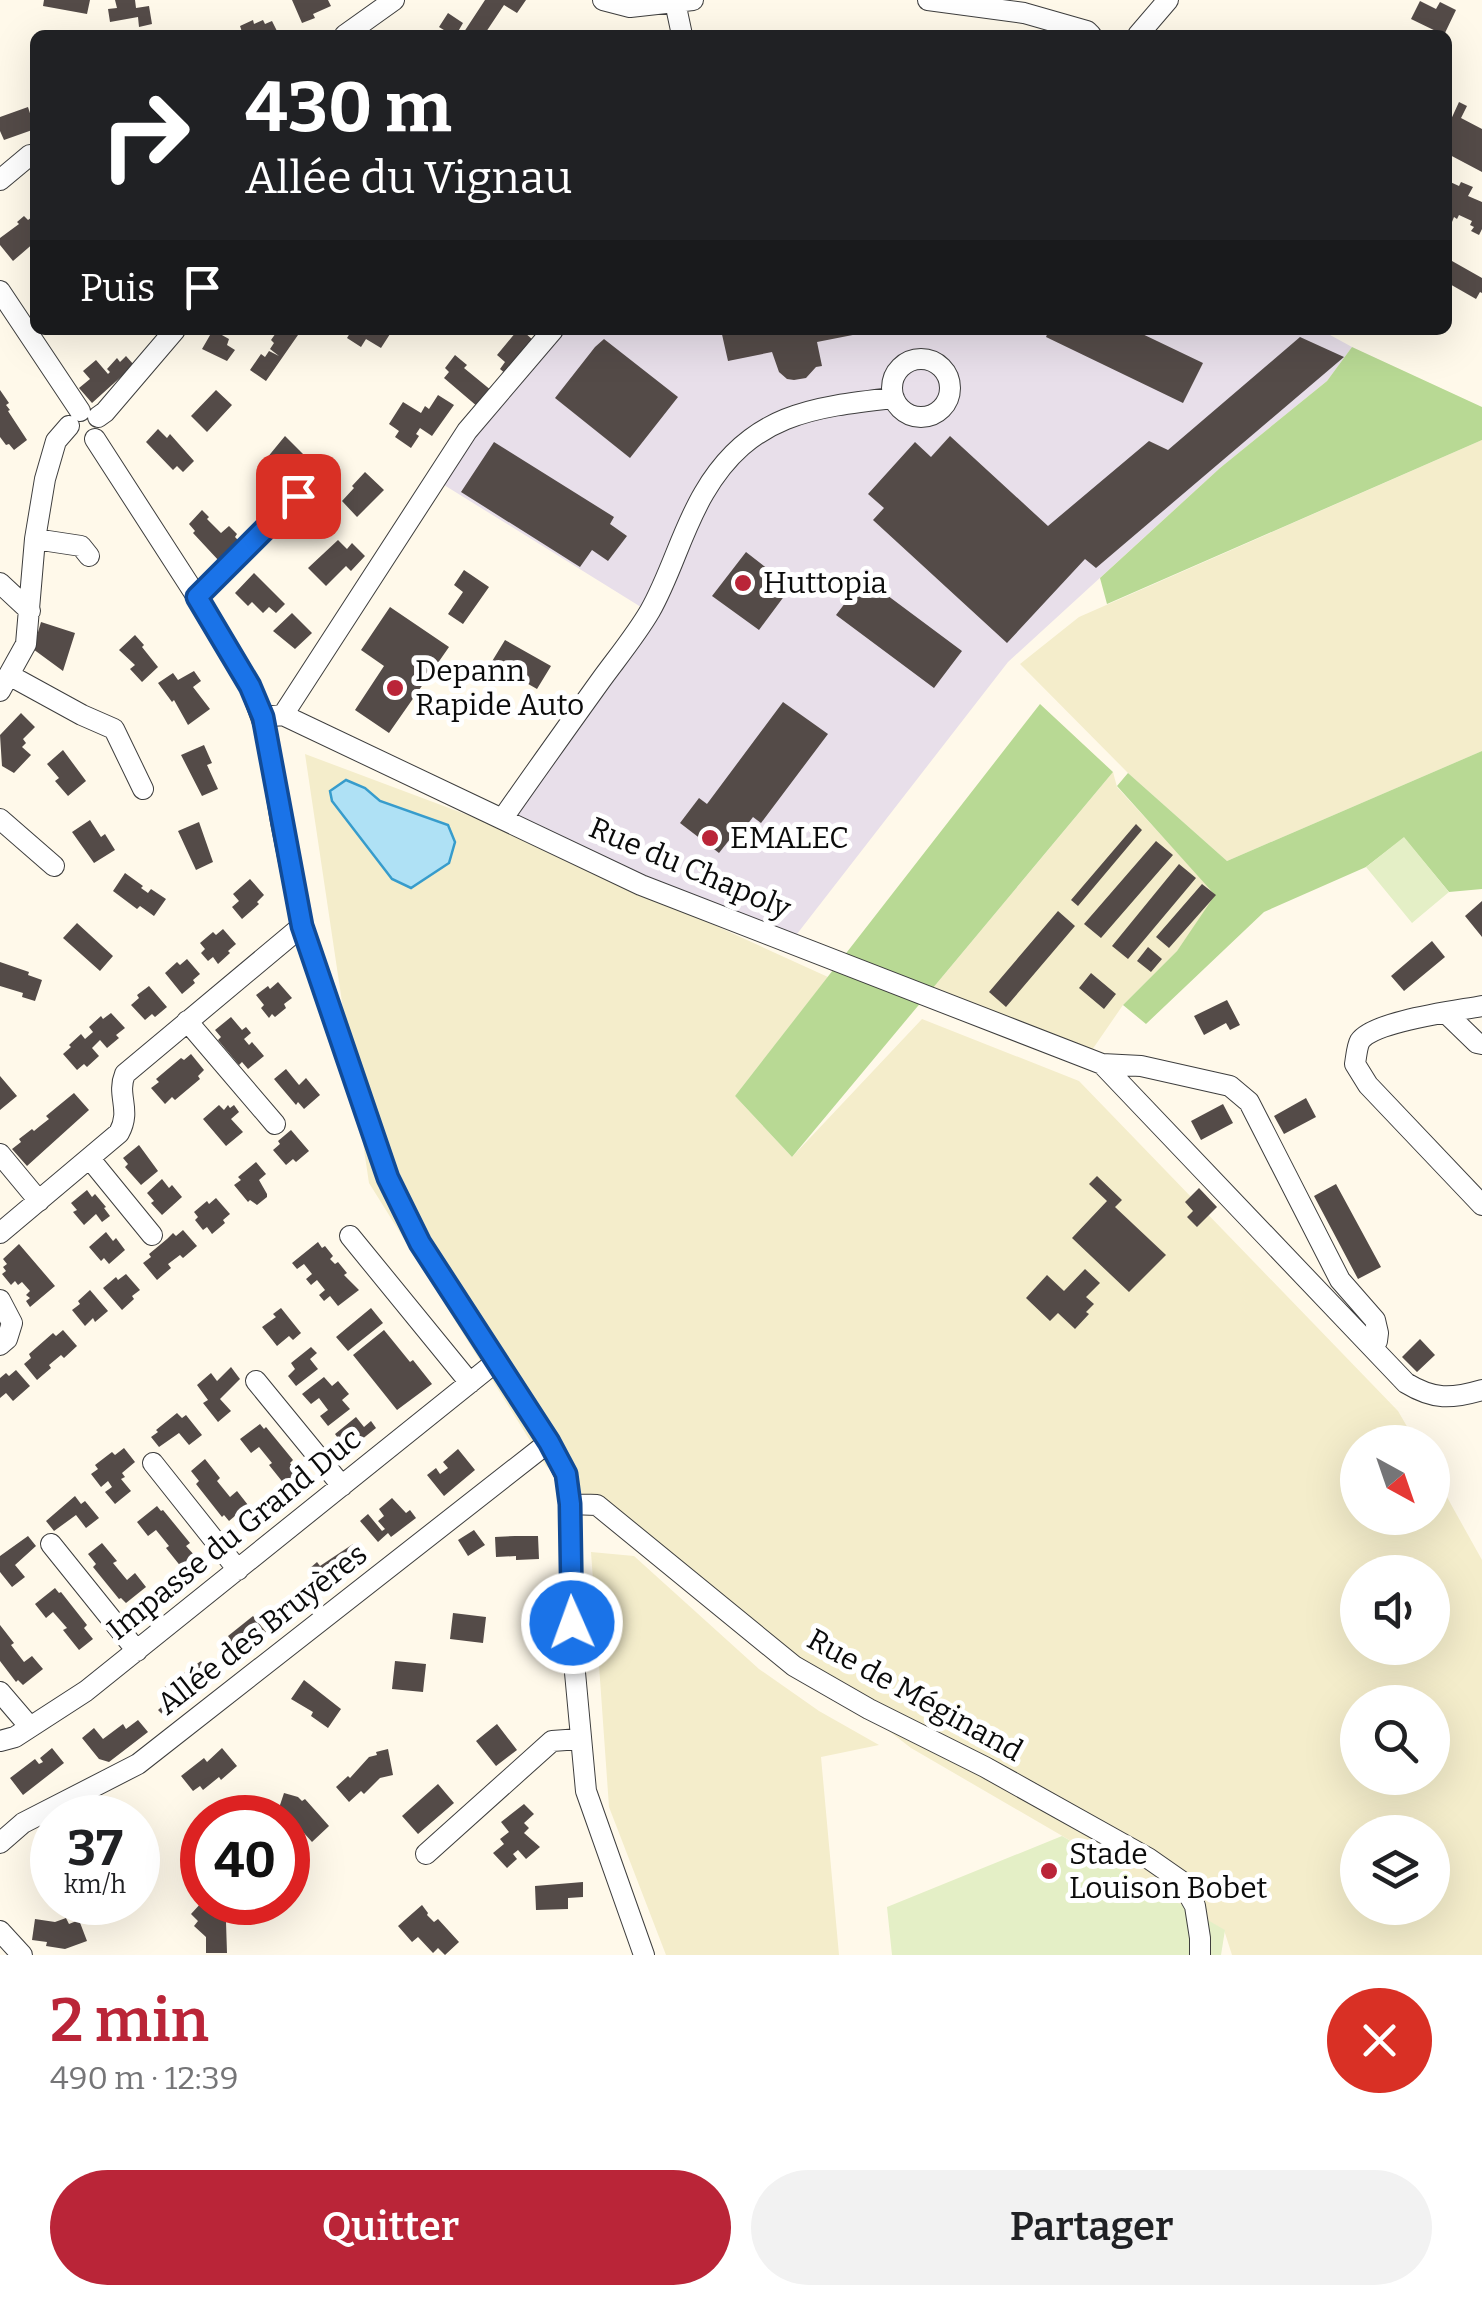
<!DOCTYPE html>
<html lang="fr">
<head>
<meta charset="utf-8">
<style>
  :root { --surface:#fff; --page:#f2f2f2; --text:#202124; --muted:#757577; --accent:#ba2538 }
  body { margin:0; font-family:Bitter,serif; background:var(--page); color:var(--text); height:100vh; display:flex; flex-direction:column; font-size:38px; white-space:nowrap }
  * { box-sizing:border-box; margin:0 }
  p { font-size:32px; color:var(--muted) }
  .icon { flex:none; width:55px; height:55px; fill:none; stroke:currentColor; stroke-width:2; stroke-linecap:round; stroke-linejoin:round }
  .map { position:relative; height:1955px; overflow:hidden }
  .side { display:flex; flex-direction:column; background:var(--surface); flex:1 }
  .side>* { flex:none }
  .guide { position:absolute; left:30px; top:30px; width:1422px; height:305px; border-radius:15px; box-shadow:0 10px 40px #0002; background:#202124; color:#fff; overflow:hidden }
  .needle { width:65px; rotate:140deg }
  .fabs { position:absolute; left:1340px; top:1425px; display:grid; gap:20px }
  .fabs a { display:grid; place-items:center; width:110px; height:110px; border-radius:50%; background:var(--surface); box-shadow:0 10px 40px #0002; font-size:50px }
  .speed { position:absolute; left:30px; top:1795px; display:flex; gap:20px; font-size:50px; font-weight:700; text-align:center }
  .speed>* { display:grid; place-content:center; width:130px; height:130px; border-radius:50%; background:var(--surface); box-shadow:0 10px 40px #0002; line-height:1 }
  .speed small { font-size:25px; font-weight:400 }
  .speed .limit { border:15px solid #d22; background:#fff; color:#111 }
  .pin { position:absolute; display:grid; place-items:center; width:85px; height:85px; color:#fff; margin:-42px; border-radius:20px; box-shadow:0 5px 15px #0006 }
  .me { position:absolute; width:110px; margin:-55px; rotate:358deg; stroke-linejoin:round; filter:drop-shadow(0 0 8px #0008) }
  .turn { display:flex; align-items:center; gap:35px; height:210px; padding:0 50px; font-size:45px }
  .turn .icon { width:130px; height:130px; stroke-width:2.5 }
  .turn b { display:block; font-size:70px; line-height:85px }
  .then { display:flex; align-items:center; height:95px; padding:0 50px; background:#0003; gap:20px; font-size:38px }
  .round { display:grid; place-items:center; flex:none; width:105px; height:105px; border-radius:52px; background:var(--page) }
  .head { display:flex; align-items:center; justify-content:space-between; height:170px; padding:0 50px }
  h1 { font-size:60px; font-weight:600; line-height:75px; color:var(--accent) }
  .button { display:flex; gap:20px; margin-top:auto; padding:20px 50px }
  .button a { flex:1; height:115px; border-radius:60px; background:var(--accent); color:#fff; font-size:40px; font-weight:600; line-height:115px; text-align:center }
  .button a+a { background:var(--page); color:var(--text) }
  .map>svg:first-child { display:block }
</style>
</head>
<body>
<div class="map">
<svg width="1482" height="1955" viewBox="0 0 1482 1955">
  <rect width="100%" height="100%" fill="#fff9ea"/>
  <path fill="#e8dfea" d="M553 330H1321L1352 347 1327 381 1220 468 1008 662 790 943 503 818 649 612 436 480Z"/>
  <path fill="#f4edcb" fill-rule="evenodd" d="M1482 440V751L1227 861 1128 773 1020 664 1079 617Z
    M305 754 497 826 828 977 735 1096 792 1157 922 1019 1079 1081 1398 1411 1416 1442H1358V1518H1432L1433 1472 1482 1560V1955H1232L1224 1930 911 1748 546 1466 369 1183ZM1358 1572H1432V1648H1358ZM1358 1702H1432V1778H1358ZM1358 1832H1432V1908H1358Z
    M1113 772 1117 787 1216 895 1177 951 1123 1005 1092 1050 933 988Z
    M591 1552 634 1556 759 1669 819 1711 879 1745 821 1757 839 1955H666L609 1807Z"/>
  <path fill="#b8d994" d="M1352 347 1482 407V440L1107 604 1100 578 1220 468 1327 381Z
    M1040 704 1113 772 792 1157 735 1096Z
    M1482 751V889L1449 892 1404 838 1366 867 1264 912 1146 1024 1123 1005 1177 951 1215 895 1117 786 1128 773 1227 861Z"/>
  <path fill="#e4efc6" d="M1404 837 1449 892 1412 923 1366 867Z
    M1062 1836 1225 1930 1221 1955H892L887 1907Z"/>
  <path fill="#afe1f5" stroke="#379ccc" stroke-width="2.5" d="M346 780 365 788 380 801 448 825 455 842 449 863 411 888 392 879 332 801 330 791Z"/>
  <path fill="#544b48" d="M44 0H90L87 14 43 6Z
    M115 0H135L136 8 149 6 152 24 139 27 138 17 110 22 108 9 117 8Z
    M292 0H328L331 6 313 14 315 18 302 23Z
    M485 0H526L517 13 504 5 484 35H462Z
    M1420 1 1436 9 1440 2 1456 10 1444 35 1411 19Z
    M448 13 463 23 456 35H452L439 27Z
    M253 20 254 24 263 20 265 24 272 21 279 35H243L240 26Z
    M1459 102 1467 106 1461 118 1482 129V172L1448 154V126Z
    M28 107 35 129 4 140 0 131V117Z
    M1448 181 1459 186 1461 182 1473 187 1468 196 1482 202V229L1479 235 1471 231 1474 227 1470 225 1472 221 1459 215 1457 219 1454 217 1452 222 1448 220Z
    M35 215V242L13 261 0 245V238L19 224 17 222 24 216 28 220Z
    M1452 261 1482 278V293L1480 292 1476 299 1448 283V271Z
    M213 330 229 339 227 345 235 350 227 361 202 349Z
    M278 330H290L298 335 266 381 250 370 261 354 265 357 269 351 279 356 270 349 274 343 271 340Z
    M352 330H385L390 334 381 348 366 339 361 347 347 338Z
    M514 330H526L524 332 534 341 506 374 500 369 505 362 497 355 516 332Z
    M721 330H868V332L817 342 822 366 816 367 806 378 794 380 787 379 779 372 772 352 728 361Z
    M1049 330H1134L1203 363 1183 403 1046 337Z
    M1300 337 1344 357 1096 568 1085 559 1007 643 873 520 884 508 868 494 915 442 931 457 950 436 1048 526 1149 441 1168 450Z
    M604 339 678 397 630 458 555 398 595 347Z
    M455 355 467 365 464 368 492 391 478 407 444 378 449 372 445 368Z
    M126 356 134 365 92 403 79 388 90 379 83 371 96 360 108 374 110 372 107 369 117 358 120 362Z
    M0 390 9 403 6 405 10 410 8 411 27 440 14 450 9 444 6 445 0 437Z
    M216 390 232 405 207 432 191 416Z
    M438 395 454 405 432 436 420 428 416 434 419 436 411 448 395 437 399 431 389 424 403 402 421 413 425 406 429 409Z
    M158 429 167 438 170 434 194 461 183 472 177 466 173 470 146 442Z
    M285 436 303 454 278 480 262 464Z
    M494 442 614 517 610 524 627 536 608 561 592 550 580 567 461 492Z
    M365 472 384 490 357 517 342 501 354 488 352 486Z
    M202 510 209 517 207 519 221 533 229 526 237 534 235 537 240 542 220 562 193 533 195 531 189 524Z
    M338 540 347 549 352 543 365 556 351 571 346 566 326 586 308 568Z
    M746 552 791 587 759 630 712 596Z
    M464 570 489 587 463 624 448 614 463 592 454 585Z
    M254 573 285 604 276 613 269 607 263 613 252 602 248 606 235 593Z
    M864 578 962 651 934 688 836 615Z
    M390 607 449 647 389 733 355 710 384 666 361 650Z
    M292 613 312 633 295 649 273 631Z
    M41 622 75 633 63 671 33 649Z
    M135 635 144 645 142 647 158 667 142 682 130 669 135 665 119 650Z
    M505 640 551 666 537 689 491 663Z
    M194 671 201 681 193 687 210 709 188 725 174 700 172 702 158 683 173 673 178 680Z
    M783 702 828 734 761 823 753 817 734 842 730 839 719 853 680 823 699 798 707 804Z
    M21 713 35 727 23 739 26 743 22 747 31 755 14 773 2 766 0 735Z
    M204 745 212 763 207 765 218 789 202 796 181 755Z
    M63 750 86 781 68 796 55 781 59 778 47 764Z
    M90 820 101 837 105 834 115 850 94 863 72 832Z
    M199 822 213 862 196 870 178 831Z
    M1136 824 1142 830 1078 906 1071 900Z
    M1156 841 1173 855 1101 938 1084 924Z
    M1179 864 1196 878 1128 959 1112 946Z
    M125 873 143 886 141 888 148 893 151 889 166 899 154 916 140 906 137 909 113 891Z
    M250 879 264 895 257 902 259 904 242 919 232 907 239 901 233 894Z
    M1202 884 1216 895 1169 948 1156 937Z
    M1482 901V937L1465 916Z
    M1058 911 1075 926 1006 1007 989 992Z
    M77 923 113 956 100 971 63 938Z
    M223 929 236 944 228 951 230 953 218 964 213 957 208 961 201 953 205 949 200 943 213 932 216 935Z
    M1432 941 1445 957 1404 991 1391 976Z
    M1148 947 1162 959 1151 972 1137 961Z
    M187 959 200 974 193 980 195 983 182 994 165 973 177 962 180 965Z
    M0 962 29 972 28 975 42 980 35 1001 22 997 23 993 0 986Z
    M1091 973 1116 994 1104 1009 1079 988Z
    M278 982 292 998 284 1004 286 1008 275 1017 272 1014 269 1018 261 1008 264 1005 256 995 268 986 270 989Z
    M149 986 167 1007 155 1017 152 1014 145 1020 131 1005 139 998 137 995Z
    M1227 1000 1240 1025 1230 1030 1226 1023 1204 1035 1194 1016Z
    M111 1013 125 1028 116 1035 119 1038 107 1048 100 1040 92 1048 99 1056 87 1067 84 1064 77 1070 63 1054 71 1047 69 1045 81 1034 85 1039 93 1032 89 1027 101 1016 103 1019Z
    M231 1017 242 1030 246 1027 251 1033 244 1039 249 1045 252 1042 264 1056 248 1069 242 1062 239 1065 218 1040 221 1037 215 1030Z
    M191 1054 204 1070 198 1076 200 1079 175 1100 172 1097 165 1104 151 1088 159 1082 156 1079 181 1058 184 1060Z
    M286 1069 299 1085 306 1078 320 1095 304 1109 298 1102 296 1105 274 1079Z
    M0 1076 17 1096 0 1110Z
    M74 1093 89 1110 27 1166 12 1149 21 1142 19 1139 32 1129 34 1131 40 1126 49 1119 46 1116Z
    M1306 1098 1316 1117 1284 1134 1274 1116Z
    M1223 1104 1233 1123 1201 1140 1191 1121Z
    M219 1105 224 1110 228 1105 230 1108 234 1105 239 1112 231 1119 243 1132 226 1146 203 1119Z
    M291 1130 309 1151 296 1162 293 1159 286 1165 273 1150 280 1144 278 1141Z
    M139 1145 158 1171 141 1185 125 1167 128 1164 123 1158Z
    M256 1162 266 1174 259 1180 267 1194V1197L257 1205 250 1200 248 1202 234 1185 241 1180 238 1177Z
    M1097 1176 1122 1200 1115 1207 1166 1255 1129 1292 1072 1238 1107 1201 1089 1184Z
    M162 1179 169 1188 172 1185 182 1197 162 1215 151 1203 154 1201 147 1193Z
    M1336 1184 1381 1267 1358 1279 1314 1196Z
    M1199 1188 1217 1207 1197 1227 1187 1217 1193 1211 1185 1202Z
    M87 1190 92 1197 95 1194 106 1207 104 1208 110 1216 102 1222 96 1214 84 1225 73 1212 77 1210 71 1203Z
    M216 1198 230 1214 223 1220 225 1223 212 1234 207 1227 203 1230 195 1220 198 1217 194 1212 207 1201 209 1204Z
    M183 1230 197 1246 183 1258 180 1255 168 1264 171 1268 157 1280 143 1263 151 1257 149 1254 167 1239 173 1233 176 1236Z
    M106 1232 113 1241 116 1238 125 1250 109 1264 104 1258 101 1261 89 1247Z
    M318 1242 322 1248 325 1246 333 1256 330 1259 335 1264 338 1262 347 1273 344 1275 359 1290 338 1306 330 1296 324 1301 319 1295 325 1290 317 1280 311 1285 306 1279 312 1274 304 1264 297 1269 292 1263Z
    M19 1244 55 1286 30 1307 26 1301 30 1298 26 1295 30 1291 22 1282 18 1285 15 1281 11 1285 2 1274 6 1271 3 1267 7 1264 3 1259Z
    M1085 1269 1100 1283 1086 1297 1094 1304 1086 1312 1089 1314 1075 1329 1058 1313 1050 1321 1026 1298 1047 1275 1064 1291Z
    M126 1274 140 1290 132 1296 134 1299 122 1310 103 1288 116 1277 118 1280Z
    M90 1290 108 1311 95 1322 93 1318 85 1326 72 1310 80 1304 78 1301Z
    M281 1308 301 1333 293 1340 289 1336 277 1346 262 1327 276 1317 273 1314Z
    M371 1308 383 1323 348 1351 336 1337Z
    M63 1330 77 1346 64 1358 61 1355 49 1365 51 1368 37 1380 24 1364 31 1358 29 1354 53 1333 56 1336Z
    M384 1330 410 1362 413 1360 432 1384 397 1410 353 1355Z
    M1420 1339 1435 1355 1417 1372 1402 1357Z
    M311 1347 317 1353 310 1359 318 1369 296 1386 288 1376 295 1369 291 1363Z
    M231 1367 240 1379 220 1399 231 1411 218 1422 203 1403 208 1400 197 1385 211 1373 217 1381Z
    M16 1370 30 1386 13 1401 6 1393 0 1398V1378L6 1373 9 1376Z
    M324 1377 332 1386 338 1381 349 1394 342 1400 350 1409 328 1426 320 1416 328 1410 319 1398 311 1404 302 1394Z
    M177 1413 182 1418 186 1415 202 1435 189 1445 179 1433 159 1447 151 1437 158 1432 156 1430Z
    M356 1417 364 1427 371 1421 376 1428 356 1444 351 1439 343 1445 335 1434Z
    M260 1424 264 1429 266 1427 293 1460 290 1463 299 1474 285 1485 269 1465 272 1463 259 1447 251 1453 240 1439Z
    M124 1448 135 1462 122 1473 125 1477 121 1479 131 1491 115 1504 105 1492 112 1487 108 1481 101 1487 91 1474 98 1469 95 1465 112 1452 115 1455Z
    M458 1449 475 1470 444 1496 427 1475 436 1468 440 1474 448 1468 443 1462Z
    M205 1459 220 1478 217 1481 230 1497 237 1491 248 1505 229 1521 224 1515 222 1517 196 1484 199 1481 191 1471Z
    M75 1496 81 1504 85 1501 99 1518 86 1528 76 1515 54 1531 46 1521Z
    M392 1498 406 1513 410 1510 416 1518 391 1537 388 1533 378 1542 360 1521 368 1514 382 1531 385 1529 378 1521 384 1516 379 1509Z
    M157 1506 161 1511 163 1510 190 1543 186 1546 196 1557 182 1568 166 1548 169 1546 156 1530 148 1536 137 1522Z
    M474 1530 485 1545 468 1556 458 1540Z
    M28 1536 36 1546 15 1565 25 1577 12 1587 0 1572V1556Z
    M515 1536H538L539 1559 516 1560V1556L496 1557 495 1537Z
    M102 1543 117 1561 113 1563 127 1580 135 1573 146 1587 126 1603 121 1598 119 1599 93 1567 96 1564 88 1554Z
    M353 1544 362 1555 346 1568 349 1572 326 1591 309 1569 317 1562 320 1566Z
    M55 1588 59 1593 61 1592 87 1625 84 1628 93 1639 79 1650 63 1630 67 1628 53 1612 46 1618 35 1604Z
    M453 1613 486 1617 483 1643 450 1639Z
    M253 1616 266 1632 260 1637 261 1639 230 1664 219 1650 231 1640 228 1636Z
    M0 1625 14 1643 11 1645 24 1662 32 1656 43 1669 23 1685 18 1680 16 1682 0 1661Z
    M201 1661 212 1674 193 1689 197 1693 166 1718 158 1710 172 1698 163 1688Z
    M395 1661 426 1664 423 1692 392 1689Z
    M304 1680 341 1709 328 1728 311 1716 313 1712 291 1699Z
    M138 1720 148 1732 109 1762 99 1759 82 1738 94 1728 103 1739 123 1724 126 1729Z
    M497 1724 517 1750 496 1766 476 1741Z
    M52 1748 64 1763 23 1795 10 1778 35 1759 39 1764 43 1762 40 1758Z
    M222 1748 237 1766 221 1780 219 1777 203 1790 200 1786 193 1791 181 1776 204 1758 207 1762Z
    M388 1749 393 1775 380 1778 364 1794 361 1791 349 1802 336 1787 348 1776 350 1778 369 1757 377 1755 376 1752Z
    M438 1784 454 1803 418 1834 402 1816Z
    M284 1793 298 1797 302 1801 305 1799 329 1826 312 1842 287 1814 278 1811Z
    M524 1804 534 1814 524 1823 529 1828 524 1833 540 1847 526 1859 518 1850 513 1854 517 1859 507 1868 493 1853 504 1844 500 1839 509 1832 501 1822Z
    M583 1882V1897L568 1898V1909L536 1910 535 1886Z
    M202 1902H211L228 1919 226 1922 227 1953H206V1937L194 1926 198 1921 191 1914Z
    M422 1905 428 1913 427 1915 434 1922 438 1919 459 1942 445 1955 438 1948 433 1953 418 1937 412 1942 398 1926Z
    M66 1918 69 1924 79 1920 87 1941 65 1949 46 1946 47 1942 32 1940 35 1919 55 1922Z"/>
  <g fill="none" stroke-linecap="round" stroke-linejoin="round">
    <defs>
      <path id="minor" d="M603 0 630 7 693 0
        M928 0 1024 13 1087 31 1091 35
        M675 2 682 35
        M345 35 394 0
        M1138 35 1168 0
        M0 180 30 155H35
        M0 291 80 411
        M892 388a29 29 0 1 1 58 0a29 29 0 1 1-58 0Z
        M98 417 105 412 175 330
        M95 439 197 597 250 686 267 734 281 822 302 926 388 1178 420 1243 549 1442 565 1475 570 1504 573 1651 586 1791 644 1955
        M35 539 81 546 89 556
        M0 583 30 611
        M197 597 298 496
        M9 675 82 715 114 729 143 789
        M0 691 26 644 35 539 45 479 56 441 69 426
        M283 715 467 431 553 330
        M263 717 283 715 641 885 1102 1064 1141 1066 1230 1086 1249 1102 1340 1280 1375 1320 1378 1333 1377 1341 1373 1348
        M503 818C535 772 568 726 601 680 617 658 636 635 650 611 671 574 682 530 704 493 750 414 812 407 894 398
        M0 819 54 866
        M1482 1006C1456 1011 1374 1021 1360 1041 1357 1046 1356 1058 1355 1064L1368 1085 1482 1205
        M1446 1013 1477 1043 1482 1044
        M187 1021 275 1124
        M1102 1064 1406 1383C1434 1400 1451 1399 1482 1390
        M0 1154 39 1201
        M90 1159 152 1235
        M0 1233 119 1133C132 1109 116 1096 125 1074L302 926
        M350 1236 470 1383
        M0 1300 12 1323 7 1339 0 1345
        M256 1381 342 1486
        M153 1463 238 1570
        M570 1504 597 1505 794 1666 869 1709 985 1767 1148 1858 1181 1881 1195 1906 1200 1938V1955
        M51 1544 137 1651
        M0 1692 30 1727
        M0 1741 15 1737 86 1691 497 1361
        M0 1843 23 1823 138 1764 549 1442
        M426 1854 552 1741 580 1739
        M0 1931 22 1955"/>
    </defs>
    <use href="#minor" stroke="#3e3e3e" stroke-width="22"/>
    <use href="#minor" stroke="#fff" stroke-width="20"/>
  </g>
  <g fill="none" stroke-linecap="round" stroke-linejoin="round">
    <defs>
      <path id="route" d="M298 496 197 597 250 686 263 717 302 926 388 1178 420 1243 549 1442 566 1474 570 1504 572 1623"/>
    </defs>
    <use href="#route" stroke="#114b97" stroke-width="25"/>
    <use href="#route" stroke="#1a73e8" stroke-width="18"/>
  </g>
  <g fill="#ba2538" stroke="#fff" stroke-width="4">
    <circle cx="743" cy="583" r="10"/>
    <circle cx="395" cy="688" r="10"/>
    <circle cx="710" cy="838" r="10"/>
    <circle cx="1049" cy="1871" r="10"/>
  </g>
  <g text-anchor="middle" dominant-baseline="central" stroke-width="10" stroke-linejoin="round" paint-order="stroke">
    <g font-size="30" fill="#0b0b0b" stroke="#fff" text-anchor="start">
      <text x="763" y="583">Huttopia</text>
      <text x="415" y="671">Depann<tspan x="415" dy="34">Rapide Auto</tspan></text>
      <text x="730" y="838">EMALEC</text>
      <text x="1069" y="1854">Stade<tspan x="1069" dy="34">Louison Bobet</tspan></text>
    </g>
    <g font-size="30" fill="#0b0b0b" stroke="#fff">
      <text transform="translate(690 868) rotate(23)">Rue du Chapoly</text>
      <text transform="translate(234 1534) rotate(-39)">Impasse du Grand Duc</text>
      <text transform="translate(262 1629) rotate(-38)">Allée des Bruyères</text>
      <text transform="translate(915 1695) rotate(29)">Rue de Méginand</text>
    </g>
  </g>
</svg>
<div class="fabs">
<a><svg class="needle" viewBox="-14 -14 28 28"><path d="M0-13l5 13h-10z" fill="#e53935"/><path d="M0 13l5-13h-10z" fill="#757577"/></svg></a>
<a><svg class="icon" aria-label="sound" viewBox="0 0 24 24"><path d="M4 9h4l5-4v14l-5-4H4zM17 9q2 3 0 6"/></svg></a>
<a><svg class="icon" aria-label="search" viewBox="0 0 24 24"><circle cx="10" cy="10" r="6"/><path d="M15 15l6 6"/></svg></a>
<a><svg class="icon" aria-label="layers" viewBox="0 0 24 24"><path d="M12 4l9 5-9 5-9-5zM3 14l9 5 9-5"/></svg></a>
</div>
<div class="speed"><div>37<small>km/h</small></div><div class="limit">40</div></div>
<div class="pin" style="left:298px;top:496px;background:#d93025"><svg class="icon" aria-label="arrive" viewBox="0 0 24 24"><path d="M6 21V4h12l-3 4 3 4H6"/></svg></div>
<svg class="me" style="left:572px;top:1623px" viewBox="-20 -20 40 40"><circle r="17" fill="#1a73e8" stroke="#fff" stroke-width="3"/><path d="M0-11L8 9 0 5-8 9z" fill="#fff"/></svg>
<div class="guide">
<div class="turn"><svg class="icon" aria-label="right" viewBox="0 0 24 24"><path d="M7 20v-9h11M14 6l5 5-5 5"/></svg><div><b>430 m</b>Allée du Vignau</div></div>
<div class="then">Puis<svg class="icon" aria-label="arrive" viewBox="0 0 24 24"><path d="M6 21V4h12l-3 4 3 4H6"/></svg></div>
</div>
</div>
<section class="side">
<div class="head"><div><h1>2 min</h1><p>490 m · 12:39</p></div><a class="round" style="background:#d93025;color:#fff"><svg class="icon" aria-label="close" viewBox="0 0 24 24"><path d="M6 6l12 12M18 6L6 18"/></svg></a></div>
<div class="button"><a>Quitter</a><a>Partager</a></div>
</section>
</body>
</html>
